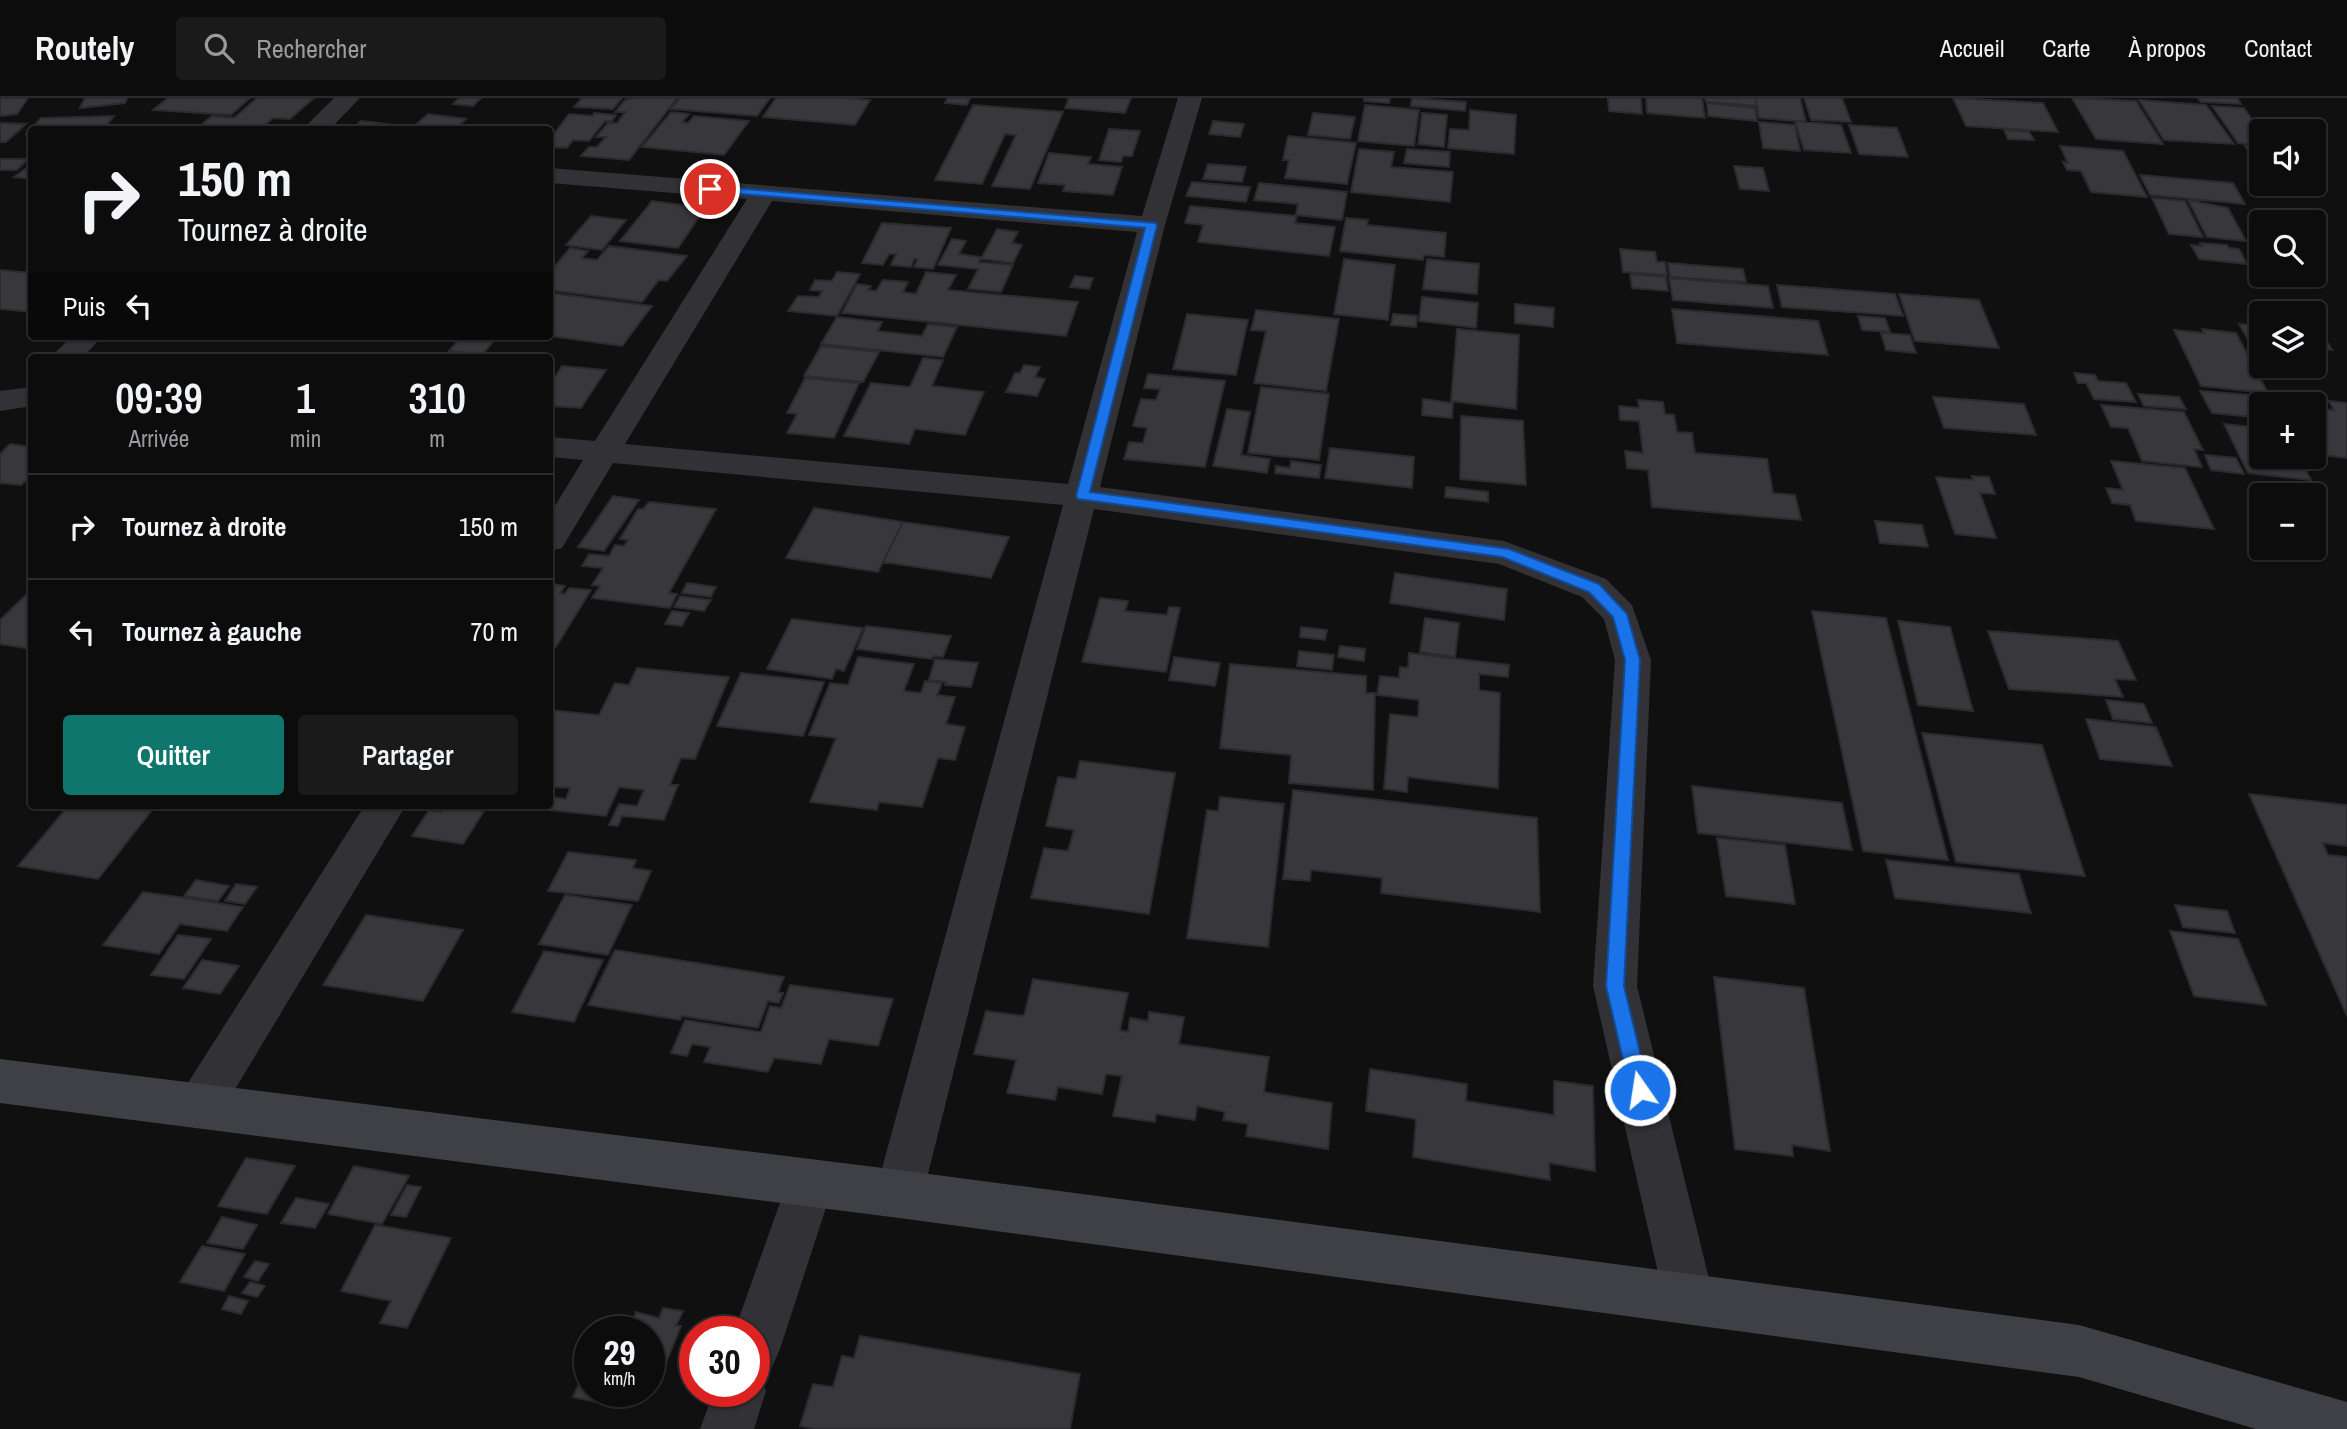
<!DOCTYPE html>
<html lang="fr">
<head>
<meta charset="utf-8">
<style>
  :root { --surface:#0c0c0d; --page:#1a1a1b; --text:#f1f3f6; --muted:#9a9b9d; --line:#2c2c2e; --accent:#0f766e }
  body { margin:0; font-family:"Archivo Narrow",sans-serif; background:var(--page); color:var(--text); height:100vh; display:flex; flex-direction:column; font-size:26px; white-space:nowrap }
  * { box-sizing:border-box; margin:0 }
  p { font-size:23px; color:var(--muted) }
  .icon { flex:none; width:38px; height:38px; fill:none; stroke:currentColor; stroke-width:2; stroke-linecap:round; stroke-linejoin:round }
  .map { position:relative; flex:1; overflow:hidden }
  .panel { position:absolute; left:28px; top:256px; width:525px; height:455px; display:flex; flex-direction:column; background:var(--surface); border-radius:7px; box-shadow:0 2px 5px #0004,0 0 0 2px var(--line) }
  .panel>* { flex:none }
  .banner { position:absolute; left:28px; top:28px; width:525px; height:214px; border-radius:7px; box-shadow:0 2px 5px #0004,0 0 0 2px var(--line); background:#0c0c0d; color:var(--text); overflow:hidden }
  .controls { position:absolute; left:2249px; top:21px; display:grid; gap:14px }
  .controls a { display:grid; place-items:center; width:77px; height:77px; border-radius:7px; background:var(--surface); box-shadow:0 2px 5px #0004,0 0 0 2px var(--line); font-size:35px }
  .speed { position:absolute; left:574px; top:1218px; display:flex; gap:14px; font-size:35px; font-weight:700; text-align:center }
  .speed>* { display:grid; place-content:center; width:91px; height:91px; border-radius:50%; background:var(--surface); box-shadow:0 2px 5px #0004,0 0 0 2px var(--line); line-height:1 }
  .speed small { font-size:18px; font-weight:400 }
  .speed .limit { border:10px solid #d22; background:#fff; color:#111 }
  .pin { position:absolute; display:grid; place-items:center; width:60px; height:60px; color:#fff; margin:-30px; border:4px solid #fff; border-radius:50%; box-shadow:0 2px 7px #0007 }
  .me { position:absolute; width:77px; margin:-38px; rotate:347deg; stroke-linejoin:round; filter:drop-shadow(0 0 5px #0008) }
  .turn { display:flex; align-items:center; gap:24px; height:147px; padding:0 35px; font-size:32px }
  .turn .icon { width:91px; height:91px; stroke-width:2.5 }
  .turn b { display:block; font-size:49px; line-height:60px }
  .then { display:flex; align-items:center; height:66px; padding:0 35px; background:#0003; gap:14px; font-size:26px }
  .eta { display:flex; justify-content:space-evenly; align-items:center; height:119px; text-align:center }
  .eta b { font-size:42px; font-weight:600; line-height:49px }
  .button { display:flex; gap:14px; margin-top:auto; padding:14px 35px }
  .button a { flex:1; height:80px; border-radius:7px; background:var(--accent); color:#fff; font-size:28px; font-weight:600; line-height:80px; text-align:center }
  .button a+a { background:var(--page); color:var(--text) }
  ul { padding:0; list-style:none }
  li { display:flex; align-items:center; gap:21px; height:105px; padding:0 35px; border-top:2px solid var(--line) }
  li div { flex:1 }
  li b { display:block; font-size:26px }
  li em { font-style:normal }
  header { display:flex; align-items:center; gap:42px; box-sizing:border-box; height:98px; padding:0 35px; background:var(--surface); border-bottom:2px solid var(--line) }
  header strong { font-size:33px }
  nav { display:flex; gap:38px; margin-inline-start:auto; font-size:24px }
  .search { width:490px; height:63px; background:var(--page); display:flex; align-items:center; gap:18px; box-sizing:border-box; padding:0 24px; border-radius:7px; color:var(--muted); font-size:26px }
  .map>svg:first-child { display:block }
</style>
</head>
<body>
<header>
<strong>Routely</strong>
<div class="search"><svg class="icon" aria-label="search" viewBox="0 0 24 24"><circle cx="10" cy="10" r="6"/><path d="M15 15l6 6"/></svg>Rechercher</div>
<nav><a>Accueil</a><a>Carte</a><a>À propos</a><a>Contact</a></nav>
</header>
<div class="map">
<svg width="2347" height="1331" viewBox="0 0 2347 1331">
  <rect width="100%" height="100%" fill="#101011"/>
  <path fill="#38373c" stroke="#2b2a2d" stroke-width="2" d="M0 0H28L17 16 0 18Z
    M85 0H127L125 5 80 10Z
    M168 0H250L231 17 153 12Z
    M257 0H314L290 21 273 20 260 32H217L221 28 201 27 212 18 234 20Z
    M459 0H481L473 8 453 6Z
    M582 0H622L613 11 574 9Z
    M634 0H677L629 62 581 58 589 49H597L606 39H596L608 25H617L625 14H615L625 2Z
    M680 0H770L757 18 671 11Z
    M776 0H845L870 2 855 27 763 19Z
    M948 0H970L967 7 945 5Z
    M1069 0H1131L1125 15 1065 10Z
    M1364 0H1390L1389 5 1364 3Z
    M1412 0 1466 4 1465 13 1411 8Z
    M1608 0H1641L1642 16 1609 13Z
    M1646 0H1702L1705 20 1647 15Z
    M1705 0H1755L1757 8 1706 4Z
    M1755 0H1800L1806 24 1759 20Z
    M1804 0H1842L1851 24 1811 22Z
    M1953 0 2043 5 2058 34 1966 28Z
    M2072 0 2136 3 2163 46 2096 41Z
    M2198 0H2237L2241 6 2201 4Z
    M2139 2 2206 7 2234 46 2164 42Z
    M1707 5 1755 10 1757 23 1708 18Z
    M973 7 1063 14 1030 91 992 88 1016 37 1005 36 982 86 935 82Z
    M1365 7 1419 12 1414 48 1358 43Z
    M2212 8 2244 10 2261 34V47L2238 45Z
    M1470 12 1516 17 1514 56 1448 50 1450 31 1469 32Z
    M671 14 689 16 682 24 688 25 694 18 749 23 724 57 642 49Z
    M594 15 616 17 612 23H605L589 43 573 42 567 50 550 49V41L569 16 593 18Z
    M1313 15 1355 19 1350 41 1308 37Z
    M1422 15 1447 17 1444 49 1418 46Z
    M428 16 466 21 454 32H410Z
    M114 18 103 32H32V36H26L41 20Z
    M361 23 403 28 399 32H351Z
    M1213 23 1244 26 1240 39 1209 36Z
    M1795 23 1841 27 1851 55 1804 52Z
    M1759 24 1795 27 1800 53 1763 50Z
    M0 25 26 26 6 44H0Z
    M1849 27 1897 30 1908 59 1859 56Z
    M1109 31 1140 33 1132 58H1123L1121 64 1099 62Z
    M2004 32 2029 34 2034 42 2008 41Z
    M1288 38 1356 45 1347 86 1285 80 1289 62H1283Z
    M2060 48 2123 53 2147 99 2091 94 2081 73 2067 72 2063 64 2068 65Z
    M2245 48 2261 49V57L2251 56Z
    M1359 51 1394 54 1391 69 1453 74 1450 104 1351 94Z
    M1407 51 1450 54 1449 69 1404 65Z
    M1049 55 1091 59 1088 66 1122 69 1113 97 1063 93 1065 87 1038 85Z
    M0 61H28L17 72H0Z
    M32 66V81L14 79Z
    M1208 66 1246 69 1242 84 1203 81Z
    M1734 68 1763 70 1769 93 1740 91Z
    M2140 77 2233 85 2245 106 2150 97Z
    M1192 84 1250 89 1246 104 1186 98Z
    M1259 85 1347 94 1342 122 1296 117 1298 106 1254 102Z
    M2152 100 2185 103 2203 139 2169 136Z
    M2188 102 2228 110 2246 143 2207 139Z
    M652 103 705 110 678 150 620 143Z
    M1190 108 1297 118 1295 125 1335 129 1329 158 1198 144 1203 127 1185 125Z
    M591 118 626 122 602 152 566 147Z
    M1346 120 1368 122 1367 127 1446 135 1444 159 1424 157 1423 162 1340 153Z
    M882 125 951 130 933 171 914 169 918 161H914L911 169 891 167 896 156H889L883 167 862 165Z
    M997 131 1018 134 1012 145 1022 147 1013 165 981 161Z
    M952 141 966 143 959 156 981 159 979 164 1013 167 1001 194 968 191 978 171 938 167Z
    M2200 145 2227 147 2229 150 2239 151 2247 166 2199 161 2191 147 2202 148Z
    M609 148 687 158 667 183 659 182 642 204 550 192V174L570 150 588 153 582 160 597 162Z
    M1620 151 1655 154 1657 164H1665L1667 177 1623 174Z
    M1344 161 1395 167 1388 222 1334 216Z
    M1427 161 1479 166 1477 196 1423 191Z
    M1668 165 1743 171 1746 184 1670 179Z
    M0 172 32 175V214L0 211Z
    M837 174 860 176 837 218 788 213 798 198 819 199 822 193 810 192 815 182 832 183Z
    M926 174 956 177 948 192 1078 204 1066 238 842 215 857 186 871 188 868 192 876 193 883 182 908 184 903 194 916 196Z
    M1630 176 1666 179 1668 193 1632 190Z
    M1075 178 1093 180 1089 191 1070 189Z
    M1669 180 1768 188 1773 210 1673 202Z
    M1777 187 1895 196 1903 218 1782 209Z
    M550 195 652 208 622 248 549 238Z
    M1899 196 1979 202 1999 250 1915 243Z
    M1422 199 1478 205 1476 230 1419 223Z
    M1515 206 1554 210 1553 229 1515 225Z
    M1672 211 1818 223 1828 257 1677 245Z
    M1256 212 1339 221 1326 293 1254 285 1266 233 1251 232Z
    M1187 216 1248 222 1236 277 1173 271Z
    M1393 216 1417 218 1416 229 1391 227Z
    M1858 218 1885 220 1890 234 1862 232Z
    M837 219 882 224 878 233 922 238 928 226 957 229 943 259 821 246Z
    M2239 226 2261 228V259H2258Z
    M1457 231 1519 237 1516 311 1451 303Z
    M2202 231 2236 235 2268 295 2201 288 2174 232 2204 235Z
    M2314 232H2320L2332 252 2314 251 2323 264H2314Z
    M1881 235 1910 237 1916 255 1886 252Z
    M462 238H498L482 257 449 253Z
    M821 248 879 254 863 284 804 278Z
    M923 260 943 262 932 288 984 294 965 337 915 331 909 346 844 338 871 285 910 289Z
    M1024 267 1040 269 1035 279 1045 281 1037 298 1006 294 1015 275H1020Z
    M562 268 606 272 581 310 550 308V279H555Z
    M2074 275 2095 277 2098 283 2126 285 2136 304 2094 301 2086 285H2078Z
    M1148 276 1225 283 1205 369 1124 361 1129 344 1143 345 1147 330 1133 328 1141 301 1156 302 1160 291 1144 290Z
    M805 280 859 285 834 340 787 335 797 316 787 315Z
    M1261 289 1329 296 1319 362 1248 355Z
    M2200 293 2265 298 2270 306H2261V325H2256L2253 319 2212 315Z
    M2138 296 2179 299 2186 311 2144 308Z
    M1933 299 2024 306 2036 337 1944 330Z
    M2273 299 2305 302 2307 306H2277Z
    M1423 301 1453 305 1452 320 1422 317Z
    M1638 302 1663 304 1665 316 1674 317 1677 334 1692 335 1695 355 1767 361 1773 395 1795 397 1801 422 1652 409 1648 372 1627 370 1625 353 1643 355 1639 323 1620 322 1619 308 1639 310Z
    M2329 303 2347 305V360L2314 356V310L2334 312Z
    M2101 307 2184 314 2203 352 2194 351 2202 369 2142 363 2128 330 2111 329Z
    M1227 311 1250 314 1241 357 1270 361 1267 375 1213 368Z
    M1461 318 1523 323 1526 387 1460 381Z
    M2224 326 2261 330V359H2299L2311 382 2248 375Z
    M10 346 32 349V377L21 387 0 385V356Z
    M1330 350 1414 359 1412 390 1325 380Z
    M2205 357 2236 360 2244 376 2211 372Z
    M1291 363 1321 367 1319 380 1275 375 1276 368 1290 370Z
    M2111 363 2185 370 2214 431 2136 423 2130 407 2112 405 2106 390 2123 392Z
    M1972 378 1989 379 1995 396 1980 395 1996 440 1955 436 1936 379 1973 382Z
    M1446 389 1488 394V404L1445 399Z
    M613 398 639 402 604 453 578 449Z
    M649 404 716 411 669 495 677 496 670 510 592 500 600 488 592 487 603 470 582 468 589 456 609 458 615 447 624 448 628 442 620 441 638 411H643Z
    M814 410 903 424 878 474 786 460Z
    M1875 423 1922 427 1928 449 1880 445Z
    M903 424 1009 439 991 480 883 464Z
    M1395 475 1507 491 1504 522 1390 505Z
    M687 485 716 489 711 499 682 495Z
    M551 486 565 488 560 495 565 496 569 490 591 492 556 549 550 548Z
    M32 491V551L0 546V522Z
    M680 498 711 502 704 513 674 509Z
    M1100 500 1128 503 1125 513 1167 517 1169 509 1180 510 1166 574 1082 564Z
    M672 513 689 515 682 528 665 526Z
    M1812 513 1886 520 1948 762 1863 753Z
    M1425 520 1459 525 1455 559 1420 554Z
    M792 521 863 530 844 573 836 571 832 581 767 571Z
    M1898 523 1950 529 1973 613 1918 607Z
    M866 528 951 538 943 559 933 558 932 561 857 551Z
    M1301 529 1327 532 1325 542 1300 539Z
    M1988 533 2118 543 2136 582 2115 581 2123 599 2009 591Z
    M1340 548 1365 551 1364 563 1338 559Z
    M1299 553 1334 557 1332 572 1297 568Z
    M1409 555 1509 567 1508 579 1479 576V592L1500 595 1498 690 1408 679 1407 694 1384 691 1390 616 1418 619 1419 602 1377 597 1380 578 1399 580 1400 569 1408 570Z
    M858 559 914 566 904 593 921 595 925 583 942 585 937 597 955 599 946 626 965 629 955 662 938 660 922 709 879 704 877 712 810 704 836 640 809 637 830 585 848 587Z
    M1174 559 1220 565 1215 588 1169 582Z
    M935 561 978 565 971 589 945 587 946 584 929 582Z
    M1230 566 1366 578V595H1375L1373 692 1289 685 1291 657 1220 650Z
    M637 570 729 579 695 661 681 660 670 687H678L664 722 622 718 618 728 609 727 619 706 637 708 644 692 619 689 606 718 539 711 542 707H550V699L566 701 570 690 550 689V612L599 617 615 585 629 587Z
    M741 575 824 584 803 638 717 628Z
    M2106 602 2144 606 2152 625 2113 621Z
    M2086 621 2156 629 2172 668 2100 661Z
    M1922 635 2042 647 2085 778 1956 764Z
    M1080 663 1175 675 1149 816 1031 800 1044 750 1068 753 1074 732 1046 728 1058 679 1076 681Z
    M1692 688 1842 705 1852 752 1698 735Z
    M1293 692 1537 720 1540 814 1381 795 1382 780 1311 772 1310 783 1283 781Z
    M2249 696 2347 707V748L2323 745 2328 757 2347 759V918Z
    M1220 699 1284 706 1268 849 1187 840 1207 712 1218 713Z
    M69 707H156L98 781 18 768Z
    M445 707 484 713 463 746 412 738 429 712 441 714Z
    M1717 740 1785 747 1795 806 1726 798Z
    M568 754 636 762 633 770 651 773 638 803 548 793Z
    M1886 762 2019 776 2031 815 1895 800Z
    M196 782 229 788 218 803 184 798Z
    M236 786 257 789 245 806 225 803Z
    M143 794 185 800 243 809 227 833 180 826 159 856 103 847Z
    M565 797 632 807 608 857 539 846Z
    M2175 807 2227 813 2235 835 2183 829Z
    M366 817 463 832 423 903 323 887Z
    M2170 833 2238 841 2266 907 2194 898Z
    M178 837 211 841 184 881 151 877Z
    M615 852 784 879 778 894 783 895 779 905 768 903 758 930 682 918 680 922 588 907Z
    M544 853 603 862 574 924 512 914Z
    M202 862 239 868 220 896 183 890Z
    M1714 879 1804 890 1830 1053 1792 1047 1793 1058 1735 1051Z
    M1033 881 1128 895 1120 932 1128 934 1130 920 1148 923 1149 914 1184 919 1179 946 1269 959 1264 994 1332 1005 1328 1051 1246 1038 1248 1026 1223 1022 1225 1014 1197 1008 1195 1022 1156 1016 1155 1024 1113 1018 1122 978 1106 976 1102 996 1058 989 1055 1002 1007 995 1016 962 974 956 986 913 1024 918Z
    M790 887 893 901 878 948 829 941 821 966 774 960 768 974 704 964 710 949 692 946 687 958 671 955 685 922 761 934 770 908 781 910Z
    M1370 971 1467 986 1466 1003 1554 1017V983L1593 988 1595 1073 1549 1065 1550 1082 1413 1059 1416 1021 1366 1013Z
    M246 1060 295 1068 267 1116 218 1108Z
    M354 1068 409 1078 382 1126 328 1116Z
    M407 1087 421 1089 406 1119 391 1117Z
    M296 1100 329 1106 315 1130 281 1125Z
    M222 1119 257 1127 243 1151 207 1145Z
    M375 1127 451 1140 407 1230 380 1225 391 1203 341 1193Z
    M202 1148 245 1156 224 1193 180 1184Z
    M255 1163 269 1166 258 1183 244 1179Z
    M250 1184 265 1188 257 1199 242 1195Z
    M229 1198 248 1203 241 1216 222 1211Z
    M663 1210 683 1213 676 1228H681L662 1275 649 1273V1234H619L621 1228 630 1230 636 1214 659 1220Z
    M860 1238 1080 1276 1070 1331H814L800 1328 813 1286 833 1289 842 1258 854 1260Z
    M590 1260V1293H625L618 1309 573 1299Z"/>
  <g fill="none" stroke-linecap="round" stroke-linejoin="round">
    <path fill="#313136" fill-rule="evenodd" d="M334 0H360L329 32H302Z
      M1178 0H1202L1165 127 1100 389 1504 443 1606 481 1632 507 1651 562 1637 888 1714 1201 1707 1219 1689 1226 1671 1219 1664 1201 1593 888 1615 562 1604 521 1582 499 1499 466 1094 411 923 1096 916 1113 899 1120 882 1113 875 1096 1063 407 613 365 562 450 550 453V416L583 362 550 359V339L595 343 747 101 550 85V70L1142 118ZM772 103 1137 134 1068 386 625 346Z
      M72 238H103L83 259H51Z
      M32 289V308L0 313V293Z
      M365 707H406L216 1023 200 1029 184 1023 177 1007 184 991Z
      M810 1061 827 1068 834 1085 780 1251 772 1269 759 1275 766 1293 754 1331H700L714 1293H754V1234H734L793 1068Z"/>
    <path fill="#3f3f46" fill-rule="evenodd" d="M0 961 899 1072 2079 1227 2347 1304V1331H2256L2079 1279 899 1120 0 1005Z"/>
  </g>
  <path fill="#1a73e8" stroke="#114b97" stroke-width="2" d="M710 88 1156 125 1157 128 1090 394 1509 451 1599 486 1627 516 1640 562 1624 888 1649 992 1646 999 1640 1001 1633 999 1630 992 1606 888 1625 562 1613 519 1589 494 1502 459 1078 401 1076 398 1145 130 706 93 705 91Z"/>
</svg>
<div class="controls">
<a><svg class="icon" aria-label="sound" viewBox="0 0 24 24"><path d="M4 9h4l5-4v14l-5-4H4zM17 9q2 3 0 6"/></svg></a>
<a><svg class="icon" aria-label="search" viewBox="0 0 24 24"><circle cx="10" cy="10" r="6"/><path d="M15 15l6 6"/></svg></a>
<a><svg class="icon" aria-label="layers" viewBox="0 0 24 24"><path d="M12 4l9 5-9 5-9-5zM3 14l9 5 9-5"/></svg></a>
<a>+</a>
<a>−</a>
</div>
<div class="speed"><div>29<small>km/h</small></div><div class="limit">30</div></div>
<div class="pin" style="left:710px;top:91px;background:#d93025"><svg class="icon" aria-label="arrive" viewBox="0 0 24 24"><path d="M6 21V4h12l-3 4 3 4H6"/></svg></div>
<svg class="me" style="left:1640px;top:992px" viewBox="-20 -20 40 40"><circle r="17" fill="#1a73e8" stroke="#fff" stroke-width="3"/><path d="M0-11L8 9 0 5-8 9z" fill="#fff"/></svg>
<div class="banner">
<div class="turn"><svg class="icon" aria-label="right" viewBox="0 0 24 24"><path d="M7 20v-9h11M14 6l5 5-5 5"/></svg><div><b>150 m</b>Tournez à droite</div></div>
<div class="then">Puis<svg class="icon" aria-label="left" viewBox="0 0 24 24"><path d="M17 20v-9H6M10 6l-5 5 5 5"/></svg></div>
</div>
<section class="panel">
<div class="eta">
<div><b>09:39</b><p>Arrivée</p></div>
<div><b>1</b><p>min</p></div>
<div><b>310</b><p>m</p></div>
</div>
<ul>
<li><svg class="icon" aria-label="right" viewBox="0 0 24 24"><path d="M7 20v-9h11M14 6l5 5-5 5"/></svg><div><b>Tournez à droite</b></div><em>150 m</em></li>
<li><svg class="icon" aria-label="left" viewBox="0 0 24 24"><path d="M17 20v-9H6M10 6l-5 5 5 5"/></svg><div><b>Tournez à gauche</b></div><em>70 m</em></li>
</ul>
<div class="button"><a>Quitter</a><a>Partager</a></div>
</section>
</div>
</body>
</html>
